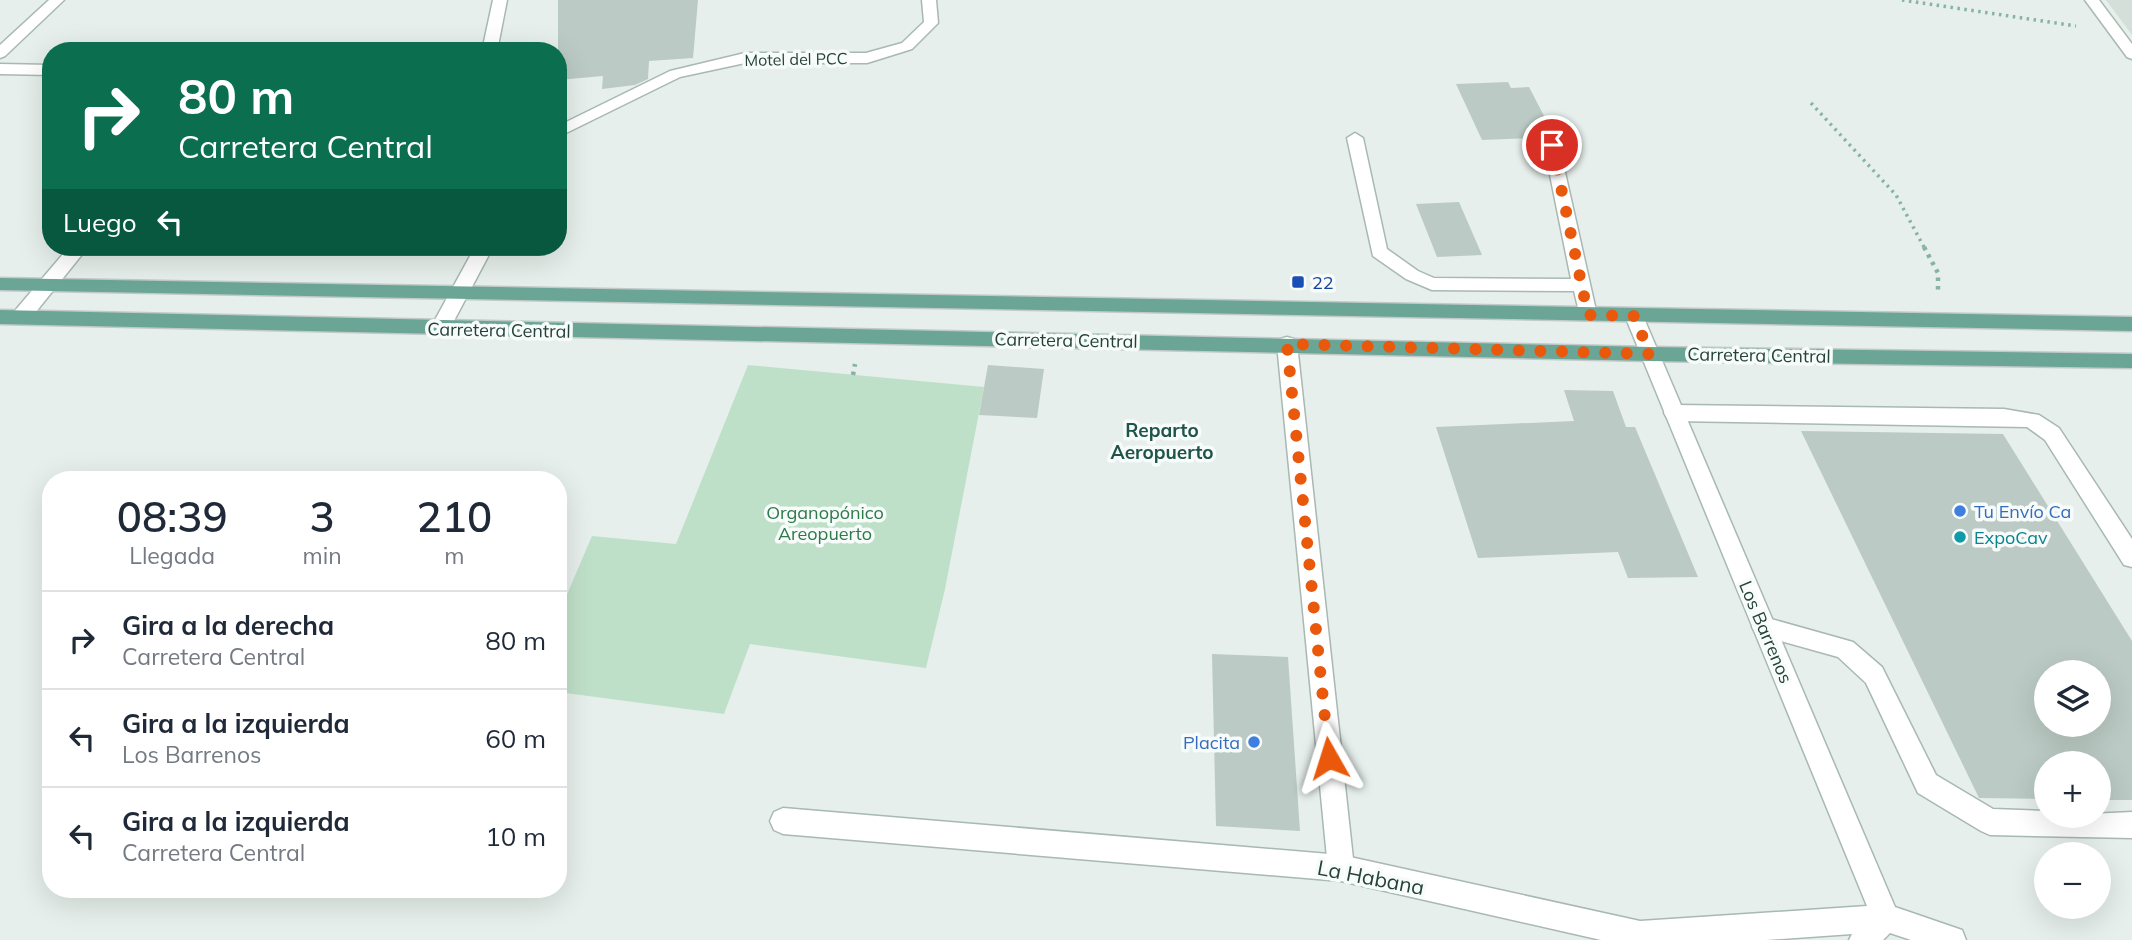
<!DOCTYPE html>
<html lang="es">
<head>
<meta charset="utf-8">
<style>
  :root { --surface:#fff; --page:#f2f2f3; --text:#1f2937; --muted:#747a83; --line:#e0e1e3 }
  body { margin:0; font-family:Mulish,sans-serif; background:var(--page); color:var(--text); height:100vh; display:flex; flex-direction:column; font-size:26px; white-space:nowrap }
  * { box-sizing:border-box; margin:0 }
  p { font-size:23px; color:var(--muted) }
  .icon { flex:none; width:38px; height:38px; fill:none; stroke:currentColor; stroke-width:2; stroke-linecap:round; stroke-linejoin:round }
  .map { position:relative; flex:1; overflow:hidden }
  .side { position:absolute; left:42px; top:471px; width:525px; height:427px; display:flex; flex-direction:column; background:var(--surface); border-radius:28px; box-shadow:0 7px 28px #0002 }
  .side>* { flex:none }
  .guide { position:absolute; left:42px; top:42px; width:525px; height:214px; border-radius:28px; box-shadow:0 7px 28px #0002; background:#0b6e4f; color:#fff; overflow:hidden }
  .fabs { position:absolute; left:2034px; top:660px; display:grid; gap:14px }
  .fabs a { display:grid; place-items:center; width:77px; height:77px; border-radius:50%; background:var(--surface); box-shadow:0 7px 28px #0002; font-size:35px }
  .pin { position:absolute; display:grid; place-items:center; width:60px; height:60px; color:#fff; margin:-30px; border:4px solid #fff; border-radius:50%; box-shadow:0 2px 7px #0007 }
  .me { position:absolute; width:77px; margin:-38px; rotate:354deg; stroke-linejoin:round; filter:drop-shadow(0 0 5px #0008) }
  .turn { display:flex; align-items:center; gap:24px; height:147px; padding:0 21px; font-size:32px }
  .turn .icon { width:91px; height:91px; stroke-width:2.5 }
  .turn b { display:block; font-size:49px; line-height:60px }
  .then { display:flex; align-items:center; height:66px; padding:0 21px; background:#0003; gap:14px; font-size:26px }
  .eta { display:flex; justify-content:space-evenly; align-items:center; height:119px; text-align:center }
  .eta b { font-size:42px; font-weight:600; line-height:49px }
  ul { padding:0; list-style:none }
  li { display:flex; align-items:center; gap:21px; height:98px; padding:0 21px; border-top:2px solid var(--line) }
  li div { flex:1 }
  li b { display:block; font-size:26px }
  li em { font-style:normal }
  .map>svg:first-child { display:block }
</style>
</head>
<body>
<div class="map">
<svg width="2132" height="940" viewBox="0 0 2132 940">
  <rect width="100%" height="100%" fill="#e6efeb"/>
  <path fill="#d4dfda" d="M2106 0H2132V35Z"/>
  <path fill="#bfe0c8" d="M748 365 984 387 945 589 926 668 750 644 724 714 558 692V599H565L592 536 676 544Z"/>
  <path fill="#bbcac4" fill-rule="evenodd" d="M558 0H698L693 58 649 61 648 79 635 85 602 89 603 76 558 80Z
    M1508 82 1511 88 1529 87 1555 137 1482 140 1456 84Z
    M1459 202 1482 255 1437 257 1416 204Z
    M988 365 1044 369 1037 418 979 415Z
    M1564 390 1613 391 1626 427H1635L1698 577 1628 578 1618 552 1478 558 1436 427 1574 421Z
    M1801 431 2003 434 2132 641V800H2098V763H2046V799L1979 798ZM2046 672H2098V724H2046Z
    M1212 654 1288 657 1300 831 1216 826Z"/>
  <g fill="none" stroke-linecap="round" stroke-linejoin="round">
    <defs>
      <path id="lane" d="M493 0H507L497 51H482Z
        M922 0H936L938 23 912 49 867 63H745L680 77 558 137V126L670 71 745 53H866L902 43 924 22Z
        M1355 133 1363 138 1387 249 1418 271 1434 278 1571 279 1544 145 1552 140 1558 141 1597 315 1595 320H1581L1574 291 1432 290 1406 279 1373 256 1347 138Z
        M1287 337 1294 339 1297 344 1354 868 1350 877 1341 881 1332 877 1328 868 1277 344 1280 339Z
        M1674 405 2004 409 2039 415 2059 428 2132 539V567L2124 565 2045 440 2027 427 1674 421 1667 418 1664 413 1667 408Z
        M1764 617 1853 642 1882 667 1936 775 1993 809 2046 811V816L2132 812V838L1990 835 1981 831 1918 793 1866 683 1838 657 1756 634 1752 627 1756 620Z"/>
      <path id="street" d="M49 0H64L5 56 0 58V45Z
        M2085 0H2099L2132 44V59L2127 57Z
        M0 64 51 65V75L0 74Z
        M69 247H88L27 323H13L11 318 13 313Z
        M475 247H493L447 334H433L430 329Z
        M1634 309 1641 311 1643 316 1895 907 1962 930 1966 940H1911L1890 933 1883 940H1849L1852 934 1766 940H1601L1341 881 783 834 774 830 770 821 774 812 783 808 1341 855 1640 921 1867 906 1625 316 1627 311Z"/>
      <path id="primary" d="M0 278 2132 317V331L0 290Z
        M0 310 1650 347 2132 354V368L1650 361 0 324Z"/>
    </defs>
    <use href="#lane" stroke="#a8b8b2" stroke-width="3"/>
    <use href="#street" stroke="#a8b8b2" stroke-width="3"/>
    <use href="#primary" stroke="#c2cac8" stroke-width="3"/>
    <path stroke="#86b3a5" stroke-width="3.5" stroke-dasharray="2.5 4.5" stroke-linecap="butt" d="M1902 0 2076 26
      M1811 103 1896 195 1925 249"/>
    <path stroke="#86b3a5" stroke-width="4.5" stroke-dasharray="3.5 5" stroke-linecap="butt" d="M1924 247 1938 273V293
      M853 375 855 364"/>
    <use href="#lane" fill="#fff" fill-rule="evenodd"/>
    <use href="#street" fill="#fff" fill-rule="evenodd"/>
    <use href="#primary" fill="#6aa596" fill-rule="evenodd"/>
  </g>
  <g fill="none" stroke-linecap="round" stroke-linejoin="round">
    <path stroke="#ea580c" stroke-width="12" stroke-dasharray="0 21.6" d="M1329 758 1287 344 1650 354 1634 316 1588 315 1552 145"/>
  </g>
  <rect fill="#1a4fb4" stroke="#f7fbf9" stroke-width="2.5" x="1291" y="275" width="14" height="14" rx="3.5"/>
  <g fill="#3f7fe0" stroke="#f7fbf9" stroke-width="2.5">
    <circle cx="1960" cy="511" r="7"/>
    <circle cx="1254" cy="742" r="7"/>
  </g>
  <circle fill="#0f9aa8" stroke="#f7fbf9" stroke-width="2.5" cx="1960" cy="537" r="7"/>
  <g text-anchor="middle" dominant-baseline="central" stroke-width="7" stroke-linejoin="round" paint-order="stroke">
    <g font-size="16" fill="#24423a" stroke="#f7fbf9">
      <text transform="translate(796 59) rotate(-1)">Motel del PCC</text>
    </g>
    <g font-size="18" fill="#164399" stroke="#f7fbf9" text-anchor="start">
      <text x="1312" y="282">22</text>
    </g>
    <g font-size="18" fill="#24423a" stroke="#f7fbf9">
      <text transform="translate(499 330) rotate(1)">Carretera Central</text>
      <text transform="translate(1066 340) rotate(1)">Carretera Central</text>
      <text transform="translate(1759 355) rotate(1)">Carretera Central</text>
      <text transform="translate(1766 632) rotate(67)">Los Barrenos</text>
    </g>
    <g font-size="18" fill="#366cbe" stroke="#f7fbf9" text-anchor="start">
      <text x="1974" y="511">Tu Envío Ca</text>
      <text x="1240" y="742" text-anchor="end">Placita</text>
    </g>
    <g font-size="18" fill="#2d7a4b" stroke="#f7fbf9">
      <text x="825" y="512">Organopónico<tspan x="825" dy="21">Areopuerto</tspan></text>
    </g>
    <g font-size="18" fill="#0d838f" stroke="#f7fbf9" text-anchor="start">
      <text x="1974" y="537">ExpoCav</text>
    </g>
    <g font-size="19" font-weight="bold" fill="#1f5548" stroke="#f7fbf9">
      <text x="1162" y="430">Reparto<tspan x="1162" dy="22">Aeropuerto</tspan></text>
    </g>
    <g font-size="21" fill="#24423a" stroke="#f7fbf9">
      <text transform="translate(1371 877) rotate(11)">La Habana</text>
    </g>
  </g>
</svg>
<div class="fabs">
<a><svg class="icon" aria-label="layers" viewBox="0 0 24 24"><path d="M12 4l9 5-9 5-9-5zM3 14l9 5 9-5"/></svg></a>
<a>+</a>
<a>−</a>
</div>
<div class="pin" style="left:1552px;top:145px;background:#d93025"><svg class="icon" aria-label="arrive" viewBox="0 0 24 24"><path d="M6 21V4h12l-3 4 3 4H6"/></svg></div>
<svg class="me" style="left:1329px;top:758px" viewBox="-20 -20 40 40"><path d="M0-17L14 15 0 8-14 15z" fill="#ea580c" stroke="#fff" stroke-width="4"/></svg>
<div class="guide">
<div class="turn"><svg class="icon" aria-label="right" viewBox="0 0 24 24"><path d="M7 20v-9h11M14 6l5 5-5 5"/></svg><div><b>80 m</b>Carretera Central</div></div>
<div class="then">Luego<svg class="icon" aria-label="left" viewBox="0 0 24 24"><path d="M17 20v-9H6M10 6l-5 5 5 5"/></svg></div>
</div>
<section class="side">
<div class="eta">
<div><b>08:39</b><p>Llegada</p></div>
<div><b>3</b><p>min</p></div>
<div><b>210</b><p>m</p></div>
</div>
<ul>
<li><svg class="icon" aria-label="right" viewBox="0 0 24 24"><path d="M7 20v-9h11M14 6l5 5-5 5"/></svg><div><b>Gira a la derecha</b><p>Carretera Central</p></div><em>80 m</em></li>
<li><svg class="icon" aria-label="left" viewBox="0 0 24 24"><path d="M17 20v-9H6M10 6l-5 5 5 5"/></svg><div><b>Gira a la izquierda</b><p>Los Barrenos</p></div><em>60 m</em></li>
<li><svg class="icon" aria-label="left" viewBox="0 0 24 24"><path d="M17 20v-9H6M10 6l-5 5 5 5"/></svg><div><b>Gira a la izquierda</b><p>Carretera Central</p></div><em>10 m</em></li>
</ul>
</section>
</div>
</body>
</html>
